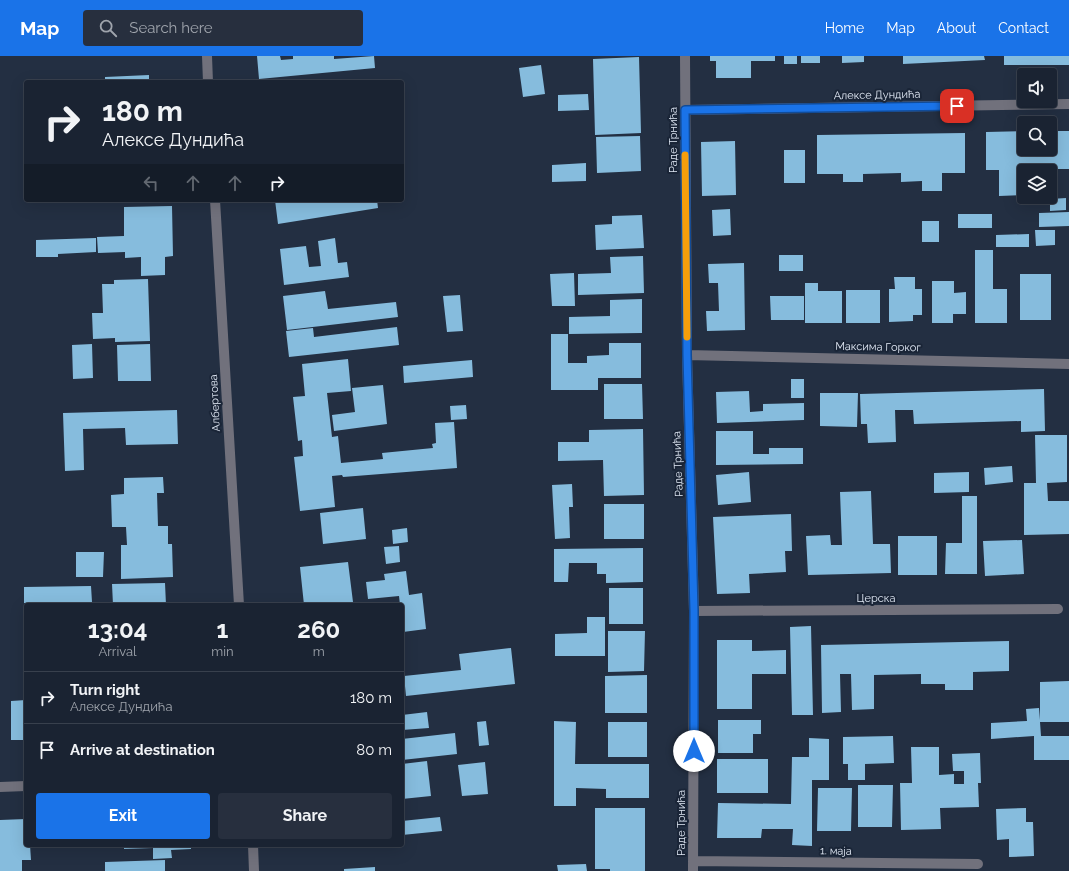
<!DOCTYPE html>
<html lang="en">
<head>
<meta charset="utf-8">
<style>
  :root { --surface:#1a2332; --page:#272f3e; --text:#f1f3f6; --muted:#9fa4ac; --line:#38404d; --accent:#1a73e8 }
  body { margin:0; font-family:Raleway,sans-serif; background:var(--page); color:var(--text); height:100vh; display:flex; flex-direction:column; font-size:15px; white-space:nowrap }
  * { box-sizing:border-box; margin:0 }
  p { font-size:13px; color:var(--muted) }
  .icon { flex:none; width:22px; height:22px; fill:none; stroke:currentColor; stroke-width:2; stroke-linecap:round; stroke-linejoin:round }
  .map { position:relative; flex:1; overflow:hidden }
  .details { position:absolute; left:24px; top:547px; width:380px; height:244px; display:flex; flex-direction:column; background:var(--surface); border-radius:4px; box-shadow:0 4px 16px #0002,0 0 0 1px var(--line) }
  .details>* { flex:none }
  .guide { position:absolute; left:24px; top:24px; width:380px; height:122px; border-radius:4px; box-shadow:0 4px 16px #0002,0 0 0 1px var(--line); background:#1a2332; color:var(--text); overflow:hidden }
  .tools { position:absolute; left:1017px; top:12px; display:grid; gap:8px }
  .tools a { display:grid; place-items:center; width:40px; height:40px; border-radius:4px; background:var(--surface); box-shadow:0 4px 16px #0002,0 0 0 1px var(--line); font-size:20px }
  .pin { position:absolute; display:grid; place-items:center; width:34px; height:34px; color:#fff; margin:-17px; border-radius:8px; box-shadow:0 2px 6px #0006 }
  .me { position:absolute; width:44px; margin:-22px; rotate:0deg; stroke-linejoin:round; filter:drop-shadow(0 0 3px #0008) }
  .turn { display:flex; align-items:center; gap:14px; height:84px; padding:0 12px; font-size:18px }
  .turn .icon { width:52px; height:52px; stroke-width:2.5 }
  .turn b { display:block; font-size:28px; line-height:34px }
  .lanes { display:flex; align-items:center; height:38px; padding:0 12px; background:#0003; justify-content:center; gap:20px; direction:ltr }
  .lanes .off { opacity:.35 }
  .eta { display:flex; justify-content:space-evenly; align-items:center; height:68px; text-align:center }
  .eta b { font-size:24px; font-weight:700; line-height:28px }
  .cta { display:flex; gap:8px; margin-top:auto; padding:8px 12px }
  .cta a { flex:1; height:46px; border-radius:4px; background:var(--accent); color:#fff; font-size:16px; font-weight:700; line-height:46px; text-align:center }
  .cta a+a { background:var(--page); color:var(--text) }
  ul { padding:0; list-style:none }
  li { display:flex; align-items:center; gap:12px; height:52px; padding:0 12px; border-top:1px solid var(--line) }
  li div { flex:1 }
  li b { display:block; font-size:15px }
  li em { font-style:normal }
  header { display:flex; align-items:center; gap:24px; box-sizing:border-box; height:56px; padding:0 20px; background:var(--accent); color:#fff }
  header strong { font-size:19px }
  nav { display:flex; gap:22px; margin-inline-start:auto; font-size:14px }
  .search { width:280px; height:36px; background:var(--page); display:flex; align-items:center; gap:10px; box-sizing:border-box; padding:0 14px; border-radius:4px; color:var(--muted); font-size:15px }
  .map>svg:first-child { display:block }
</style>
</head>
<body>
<header>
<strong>Map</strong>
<div class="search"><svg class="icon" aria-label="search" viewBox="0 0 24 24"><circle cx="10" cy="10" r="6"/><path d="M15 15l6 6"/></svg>Search here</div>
<nav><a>Home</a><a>Map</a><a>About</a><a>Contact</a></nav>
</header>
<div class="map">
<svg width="1069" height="815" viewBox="0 0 1069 815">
  <rect width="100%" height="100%" fill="#232f42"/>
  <path fill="#86bcdd" d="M257 0H280L281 4 293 3V0H334V3L374 0 375 12 259 23Z
    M710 0H775V5H751V22H716V5H710Z
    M784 0H797V8H784Z
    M801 0H820V7H801Z
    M842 0H864V6L842 7Z
    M903 0H984L985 4 903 8Z
    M1004 0H1069V9H1004Z
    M639 1 641 77 595 79 593 3Z
    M541 9 545 38 523 41 519 12Z
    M149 19V26H105V21Z
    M588 38 589 54 558 55V39Z
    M1024 75V93H1050V75H1069V113H1020L1021 139 999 140V114H986V76Z
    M965 77V117H942V135H922V125L901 126V117L863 118V126H843V118H817V79Z
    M640 80 641 115 597 117 596 81Z
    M735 85 736 139 702 140 701 86Z
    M784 94H805V127H784Z
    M586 107V125L552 126V109Z
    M1066 142V154L1050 155V143Z
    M275 144H305L306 147 324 144H377L378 152 278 168Z
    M172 150 173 200 165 201V219L141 220V201L125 202V196L98 197 97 181 124 180V151Z
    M730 153 731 179 713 180 712 154Z
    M1069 156V170L1039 171V157Z
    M958 158H992V172H958Z
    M642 159 644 192 596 194 595 169 612 168V160Z
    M922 165H939V186H922Z
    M1035 174H1055V189L1036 190Z
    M1029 178V191H996V179Z
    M96 182V196L58 198V201H36V184Z
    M335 182 338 207 347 206 349 221 284 229 280 193 306 190 309 211 321 210 318 185Z
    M975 194H993V233H1007V267H975Z
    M779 199H803V215H779Z
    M643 200 644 237 578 239V218L611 217 610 201Z
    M744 207 745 274 707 275 706 255H719L718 227H709L708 208Z
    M574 217 575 250H552L550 218Z
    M1020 218H1051V264H1020Z
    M894 221H915V233H922V259H913V265L889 266V233H895Z
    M148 223 150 285 115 286V282L93 283 92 257H103L102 228H114V224Z
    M932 225H954V237L966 236V258H953V267H932Z
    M805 227H818V235H842V267H805Z
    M846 234H880V267H846Z
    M325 235 328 253 396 246 398 261 287 274 283 240Z
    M460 239 463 275 447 276 443 240Z
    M770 240H804V264H771Z
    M642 243V277L569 278V261L610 260V244Z
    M397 271 399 289 289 301 286 275 313 272 314 281Z
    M551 278H568V307H587V300L609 299V287H641V322H598V334H551Z
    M92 288 93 322 73 323 72 289Z
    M150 288 151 325H118L117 289Z
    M348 303 351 335 327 337 332 381 338 380 341 407 383 403 382 397 433 392 432 388 436 387 435 367 454 366 457 412 343 421 342 419 332 420 335 451 300 455 294 401 303 400 302 384 298 385 293 341 305 340 302 308Z
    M472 304 473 321 404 327 403 310Z
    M791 323H804V342H791Z
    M604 328H642L643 363H604Z
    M383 329 387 368 334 375 332 359 355 356 352 332Z
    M1044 333 1045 375 1021 376V365L914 368 913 354H895L896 386 868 387 867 368H861L860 338Z
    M749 335 750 356 763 355V348L804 347V364L717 367 716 336Z
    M820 337H858L857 371 820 370Z
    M466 349 467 363 451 364 450 350Z
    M177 354 178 388 126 389 125 372 83 373 84 414 65 415 63 357Z
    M643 373 644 439 604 440 603 404 558 405V386H589V374Z
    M716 375H753V398H769V392H803V408L716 409Z
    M1035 379H1067V426L1047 427 1048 445H1069V478L1024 479V427H1036Z
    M1012 410 1013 426 985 429 984 412Z
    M749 416 751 446 718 449 716 419Z
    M969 416V436L934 437V417Z
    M163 421 164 437H157L158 470H168V488H172L173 521 121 523V489H127L126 471H112L111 439 124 438V422Z
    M572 428 573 451H569L570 482 555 483 552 429Z
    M871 435 873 488H890L891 517 808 519 806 480 830 479 831 489H842L840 436Z
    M962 440H977V518H945L946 487H962Z
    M604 448H644V483H604Z
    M363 452 366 483 323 488 320 457Z
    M791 458 792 495H785L786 516 749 518 750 537 717 538 713 461Z
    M407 472 408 486 393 488 392 474Z
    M898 480H937V519H898Z
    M1022 484 1024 518 985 520 983 485Z
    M399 490 400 506 386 508 384 491Z
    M643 492V526L606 527V518H597V507H569L568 526H554V493Z
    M76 496H104L103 521H76Z
    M348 506 353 546 323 549H304L300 511Z
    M406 515 409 539 422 537 426 573 403 576 402 549H400L399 540 368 543 366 526 385 524 384 518Z
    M165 527 166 549H113L112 528Z
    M91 530 92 546 24 547V531Z
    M609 532H643V568H609Z
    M587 561H605V600H555V578L587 577Z
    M811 570 813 659H792L790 571Z
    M608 575H645L644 615 608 616Z
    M717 584H752V595L786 594V618H752V653H717Z
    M1009 585V615L973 616V634H945V628H921V618L874 619V653L852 654 851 618H840L841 656 822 657 821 589Z
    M511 592 515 628 406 640 404 620 461 614 459 598Z
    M647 619V657H605V620Z
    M1069 625V666H1040L1041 680H1069V704H1034V680L991 683V667L1027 665 1026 653 1039 652 1040 664V626Z
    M26 644V684H11V645Z
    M427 656 429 672 402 674V659Z
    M718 664H761V678H753V697H718Z
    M486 665 489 689 479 690 477 666Z
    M554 665 576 666 575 708H649V742H606V733L576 732V750H554Z
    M608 666H647V701H608Z
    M455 677 457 698 402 704V683Z
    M893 680 894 707 865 708V724H848V708H843V681Z
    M809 682 829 683V724H812V790L792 789 793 773H762L761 782H717L718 747 791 748 792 701H809Z
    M911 691H939V719L954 718V728H964V715H953L952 698 980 697 981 727H978L979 751 940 752 941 773 901 774 900 727H912Z
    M717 703H768V737H717Z
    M427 705 431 740 402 743V708Z
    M485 706 488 738 462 740 458 709Z
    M858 729H893L892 771H858Z
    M818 732H852L851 775H817Z
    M595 752H645V815H610V813H595Z
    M1026 752V766H1033L1034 800 1009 801V783L997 784 996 753Z
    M440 761 442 775 402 779V765Z
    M26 763V789H30L31 804H22V815H0V764Z
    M124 789H191V793L171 794 172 802 153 803V792L124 793Z
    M165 804V815H105V806Z
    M586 808 587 815H558L557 809Z
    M375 811V815H344V813Z"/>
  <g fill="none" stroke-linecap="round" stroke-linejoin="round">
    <path stroke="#71717c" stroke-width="10" d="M207 0 208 26
      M685 0 687 299 694 555 693 815
      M685 54 1069 48
      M215 144 239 549
      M687 299 1069 308
      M694 555 1058 553
      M0 731 26 730
      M253 789 254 815
      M693 805 978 808"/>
  </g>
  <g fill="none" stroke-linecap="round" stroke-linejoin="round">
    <defs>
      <path id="route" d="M694 695V555L687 299 685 54 957 50"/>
    </defs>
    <use href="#route" stroke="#114b97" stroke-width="10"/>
    <use href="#route" stroke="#1a73e8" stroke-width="7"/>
    <path stroke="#f59e0b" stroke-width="7" d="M685 99 687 281"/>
  </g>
  <g text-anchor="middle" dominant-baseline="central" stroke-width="4" stroke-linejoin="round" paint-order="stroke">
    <g font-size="11" fill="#e0e8f4" stroke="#1a2537">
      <text transform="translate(877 39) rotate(-1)">Алексе Дундића</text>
      <text transform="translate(673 84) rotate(-90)">Раде Трнића</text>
      <text transform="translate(878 291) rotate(1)">Максима Горког</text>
      <text transform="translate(215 347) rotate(-93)">Албертова</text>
      <text transform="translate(678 408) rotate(-92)">Раде Трнића</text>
      <text x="876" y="542">Церска</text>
      <text transform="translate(681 767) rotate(-90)">Раде Трнића</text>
      <text transform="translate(836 795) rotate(1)">1. маја</text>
    </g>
  </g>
</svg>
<div class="tools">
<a><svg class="icon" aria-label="sound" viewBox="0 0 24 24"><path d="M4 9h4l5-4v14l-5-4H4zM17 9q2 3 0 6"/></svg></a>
<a><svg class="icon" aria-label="search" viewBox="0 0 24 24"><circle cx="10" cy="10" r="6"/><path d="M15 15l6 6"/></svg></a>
<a><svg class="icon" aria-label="layers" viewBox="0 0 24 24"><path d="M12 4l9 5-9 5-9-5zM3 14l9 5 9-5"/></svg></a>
</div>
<div class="pin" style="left:957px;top:50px;background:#d93025"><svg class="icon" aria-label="arrive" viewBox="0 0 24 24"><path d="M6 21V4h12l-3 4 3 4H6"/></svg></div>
<svg class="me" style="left:694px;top:695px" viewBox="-20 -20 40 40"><circle r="19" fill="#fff"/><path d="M0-13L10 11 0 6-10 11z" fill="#1a73e8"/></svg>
<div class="guide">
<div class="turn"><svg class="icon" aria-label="right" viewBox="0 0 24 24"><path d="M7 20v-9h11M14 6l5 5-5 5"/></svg><div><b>180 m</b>Алексе Дундића</div></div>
<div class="lanes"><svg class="icon off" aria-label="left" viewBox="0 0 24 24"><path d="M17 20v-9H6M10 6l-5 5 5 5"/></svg><svg class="icon off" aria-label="ahead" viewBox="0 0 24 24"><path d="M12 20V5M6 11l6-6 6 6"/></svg><svg class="icon off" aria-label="ahead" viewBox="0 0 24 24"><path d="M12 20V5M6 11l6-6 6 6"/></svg><svg class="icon" aria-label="right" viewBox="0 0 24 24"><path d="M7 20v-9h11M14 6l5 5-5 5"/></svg></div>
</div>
<section class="details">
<div class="eta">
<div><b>13:04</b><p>Arrival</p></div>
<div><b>1</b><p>min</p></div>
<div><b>260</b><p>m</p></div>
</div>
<ul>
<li><svg class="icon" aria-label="right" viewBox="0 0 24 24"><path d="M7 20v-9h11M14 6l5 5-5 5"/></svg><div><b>Turn right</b><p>Алексе Дундића</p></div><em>180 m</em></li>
<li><svg class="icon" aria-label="arrive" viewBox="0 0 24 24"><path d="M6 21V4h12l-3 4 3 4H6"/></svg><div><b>Arrive at destination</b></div><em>80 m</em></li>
</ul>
<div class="cta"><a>Exit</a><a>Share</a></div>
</section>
</div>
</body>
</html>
